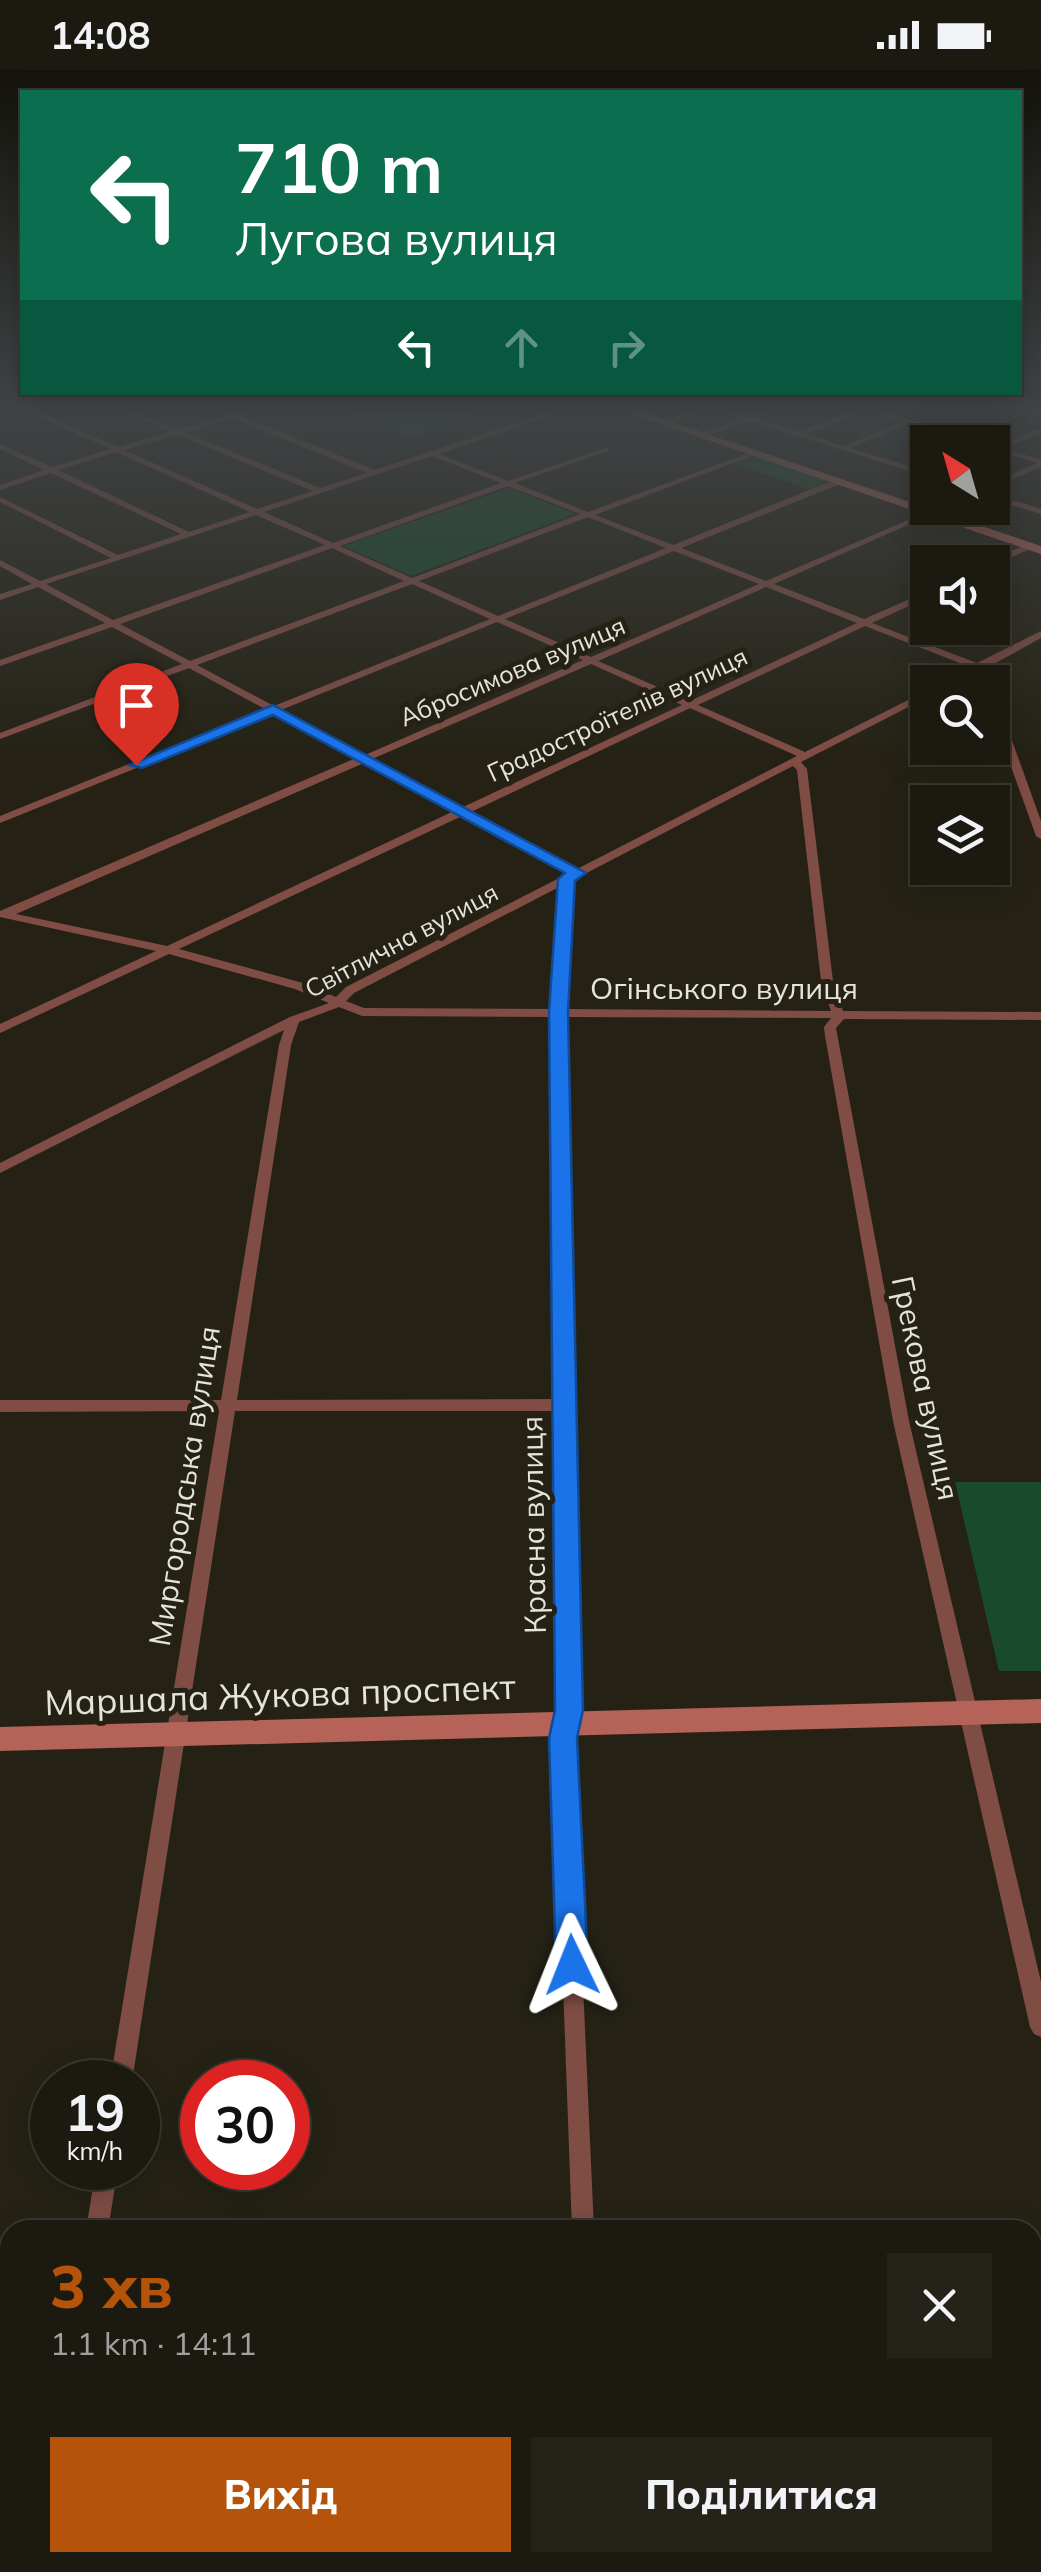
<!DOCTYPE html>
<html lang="uk">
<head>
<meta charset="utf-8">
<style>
  :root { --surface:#1c1a10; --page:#252319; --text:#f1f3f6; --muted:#a0a19f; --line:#3a3830; --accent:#b45309 }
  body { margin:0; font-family:Mulish,sans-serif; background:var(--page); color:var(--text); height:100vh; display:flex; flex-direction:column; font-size:38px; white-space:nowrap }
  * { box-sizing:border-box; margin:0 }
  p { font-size:32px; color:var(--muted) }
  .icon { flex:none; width:55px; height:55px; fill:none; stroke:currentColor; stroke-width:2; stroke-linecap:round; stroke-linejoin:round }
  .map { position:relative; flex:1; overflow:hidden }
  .side { position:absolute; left:0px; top:2150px; width:1042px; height:352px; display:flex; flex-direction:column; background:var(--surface); border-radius:30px 30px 0 0; box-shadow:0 5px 25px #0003,0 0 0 2px var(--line) }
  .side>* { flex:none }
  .hud { position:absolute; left:20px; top:20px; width:1002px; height:305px; border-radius:0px; box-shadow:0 5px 25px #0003,0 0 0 2px var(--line); background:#0b6e4f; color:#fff; overflow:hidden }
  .needle { width:65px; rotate:323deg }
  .tools { position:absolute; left:910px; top:355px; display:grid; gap:20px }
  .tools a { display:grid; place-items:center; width:100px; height:100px; border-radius:0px; background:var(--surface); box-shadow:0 5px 25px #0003,0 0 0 2px var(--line); font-size:50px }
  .speed { position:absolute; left:30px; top:1990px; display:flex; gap:20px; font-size:50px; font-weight:700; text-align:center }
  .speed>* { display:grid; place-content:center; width:130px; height:130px; border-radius:50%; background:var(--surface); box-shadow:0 5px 25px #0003,0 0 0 2px var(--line); line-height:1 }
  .speed small { font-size:25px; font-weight:400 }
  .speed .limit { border:15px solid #d22; background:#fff; color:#111 }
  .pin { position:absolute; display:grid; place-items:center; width:85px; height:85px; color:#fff; margin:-102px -42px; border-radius:50% 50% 50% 0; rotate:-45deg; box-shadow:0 0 10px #0007 }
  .pin .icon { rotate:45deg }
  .me { position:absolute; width:110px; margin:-55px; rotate:358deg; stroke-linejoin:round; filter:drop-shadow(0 0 8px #0008) }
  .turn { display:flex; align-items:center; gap:35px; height:210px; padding:0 50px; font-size:45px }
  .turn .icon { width:130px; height:130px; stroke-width:2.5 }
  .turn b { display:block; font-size:70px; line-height:85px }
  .lanes { display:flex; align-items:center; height:95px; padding:0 50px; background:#0003; justify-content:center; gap:50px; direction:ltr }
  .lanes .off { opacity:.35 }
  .round { display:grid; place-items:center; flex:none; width:105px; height:105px; border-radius:0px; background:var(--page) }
  .head { display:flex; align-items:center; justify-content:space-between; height:170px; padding:0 50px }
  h1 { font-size:60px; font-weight:800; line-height:75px; color:var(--accent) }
  .cta { display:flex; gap:20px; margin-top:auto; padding:20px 50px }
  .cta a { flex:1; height:115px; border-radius:0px; background:var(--accent); color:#fff; font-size:40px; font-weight:800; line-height:115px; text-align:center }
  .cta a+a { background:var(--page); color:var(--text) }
  .status { display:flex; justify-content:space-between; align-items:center; height:70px; padding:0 50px; background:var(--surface); direction:ltr }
  .status svg { height:28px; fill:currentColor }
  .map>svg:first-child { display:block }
</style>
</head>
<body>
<div class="status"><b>14:08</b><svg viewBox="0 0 49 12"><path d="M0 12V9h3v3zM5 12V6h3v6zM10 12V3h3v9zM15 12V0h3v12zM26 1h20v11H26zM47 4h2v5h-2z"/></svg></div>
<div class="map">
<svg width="1041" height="2502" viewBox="0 0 1041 2502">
  <rect width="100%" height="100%" fill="#252215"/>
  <path fill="#194a2a" d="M322 335H504L412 367Z
    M749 386H757L827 410 810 420 731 392Z
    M509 418 576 444 411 506 343 476Z
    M955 1412H1041V1601H999Z"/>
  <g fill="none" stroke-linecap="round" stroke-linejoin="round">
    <path fill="#804d45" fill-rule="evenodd" d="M14 335H24L118 377 171 362 110 335H120L179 360 228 346 204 335C215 335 225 343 236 344 250 344 263 335 277 335L242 346 375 400 571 335H582L439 384 508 411 608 377V381L515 413 588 442 754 381V385L595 445 673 475 834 410H840V414L681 478 766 511 936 438H946L774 514 864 549 928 521V527L872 553 977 593 1041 561V568C1018 580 967 612 944 612L970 597 865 556 698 635 805 682 928 620V627L801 692 807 699 833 911 843 941 1041 942V950L844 949 836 958 909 1351 1041 1912V1967L1034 1964 1030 1957 893 1351 825 966 824 957 831 948 565 947 578 1641 572 1668 594 2160H572L554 1668 560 1641 557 1341H235L132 2012H110L219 1341 0 1342V1330H221L279 975 284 960 0 1103V1093L290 947 329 933 295 919 169 884 0 963V954L156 881 0 847V841L356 688 273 643 0 753V746L265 639 189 598 0 669V663L182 594 112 557 0 596V590L105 553 38 517 0 530V524L32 514 0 496V490L40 511 111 488 0 432V427L118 485 181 464 51 403 0 420V415L44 400 0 379V374L52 397 110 379ZM234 349 367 403 320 418 185 362ZM178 365 313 421 257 439 124 380ZM116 382 250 442 189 462 58 400ZM432 386 501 413 333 473 264 442ZM508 416 580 444 412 508 340 476ZM256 445 325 475 113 550 46 514ZM588 447 666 478 498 546 419 511ZM332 478 404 511 190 591 120 554ZM674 481 759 514 591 587 505 549ZM412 514 490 549 274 636 197 595ZM766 517 857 553 690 631 598 591ZM497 552 583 590 365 685 281 640ZM591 594 682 635 463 737 372 689ZM690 638 797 686 577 799 471 742ZM364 693 454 741 167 876 16 844ZM793 696 797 700 821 911 831 941 565 939 573 810ZM462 746 569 803 346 917 336 927 303 913 179 879ZM561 816 553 939 364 938 346 931 354 923ZM339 937 362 946 553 947 557 1329 237 1330 291 975 299 952Z
      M704 335C719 335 732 344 747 345 760 346 775 335 789 335L757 348 799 362 859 339 850 335H862L981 372H971L909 354 850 378 928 402V407L750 351 699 368V364L742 349 709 338 665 355 658 353ZM866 341 902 352 843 376 806 364Z
      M996 335H1008L1041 345V349Z
      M1041 358V363L1005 378 1041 390V397L992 418V413L1037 393 999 381 992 383V378Z
      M992 424 1041 439V444L992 429Z
      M1029 473 1033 476 1032 478 995 495 988 492Z
      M992 626 997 629 1041 751V769L1036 766 992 644Z
      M96 2098H118L108 2160H86Z
      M1041 2360V2384L1032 2385V2361Z
      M0 2431H10V2457H0Z
      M29 2492H55L54 2502H28Z
      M583 2492H609L610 2502H584Z"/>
    <path fill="#b56358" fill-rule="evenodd" d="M605 335H621L1041 476V484Z
      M1041 1629V1653L0 1681V1657Z"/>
  </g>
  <linearGradient id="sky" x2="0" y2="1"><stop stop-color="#14130c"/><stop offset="0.49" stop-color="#404446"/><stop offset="1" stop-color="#404446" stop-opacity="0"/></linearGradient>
  <rect width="1041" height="686" fill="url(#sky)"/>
  <path fill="#1a73e8" stroke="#114b97" stroke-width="2.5" d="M273 635 586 803 575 811 568 942 583 1640 577 1668 588 1895 583 1906 572 1910 561 1906 556 1895 549 1668 555 1640 549 942 558 809 565 803 273 645 142 698 129 695Z"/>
  <g text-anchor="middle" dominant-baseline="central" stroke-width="10" stroke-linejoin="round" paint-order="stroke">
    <g font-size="25" fill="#e5e3da" stroke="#252215">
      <text transform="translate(512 601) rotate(-23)">Абросимова вулиця</text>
      <text transform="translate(617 644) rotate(-25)">Градостроїтелiв вулиця</text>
      <text transform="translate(401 870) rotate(-28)">Світлична вулиця</text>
    </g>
    <g font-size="30" fill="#e5e3da" stroke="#252215">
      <text x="724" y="918">Огінського вулиця</text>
      <text transform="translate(926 1318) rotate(78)">Грекова вулиця</text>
      <text transform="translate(184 1416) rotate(-81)">Миргородська вулиця</text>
      <text transform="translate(533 1455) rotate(-91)">Красна вулиця</text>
    </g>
    <g font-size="35" fill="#e5e3da" stroke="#252215">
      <text transform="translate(280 1624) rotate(-2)">Маршала Жукова проспект</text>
    </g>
  </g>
</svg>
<div class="tools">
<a><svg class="needle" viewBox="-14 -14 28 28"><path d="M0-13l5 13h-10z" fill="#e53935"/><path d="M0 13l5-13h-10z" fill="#a0a19f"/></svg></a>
<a><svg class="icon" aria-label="sound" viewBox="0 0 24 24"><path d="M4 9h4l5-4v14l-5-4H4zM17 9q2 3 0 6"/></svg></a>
<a><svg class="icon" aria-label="search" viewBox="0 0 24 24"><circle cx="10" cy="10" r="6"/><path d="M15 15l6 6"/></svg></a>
<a><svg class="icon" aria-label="layers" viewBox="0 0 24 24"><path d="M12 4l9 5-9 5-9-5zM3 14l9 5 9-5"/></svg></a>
</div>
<div class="speed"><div>19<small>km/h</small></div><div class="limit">30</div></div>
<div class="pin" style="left:136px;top:695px;background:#d93025"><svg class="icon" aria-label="arrive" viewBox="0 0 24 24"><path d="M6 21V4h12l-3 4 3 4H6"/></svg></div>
<svg class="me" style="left:572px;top:1895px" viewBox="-20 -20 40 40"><path d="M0-17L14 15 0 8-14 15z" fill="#1a73e8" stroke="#fff" stroke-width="4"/></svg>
<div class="hud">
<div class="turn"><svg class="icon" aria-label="left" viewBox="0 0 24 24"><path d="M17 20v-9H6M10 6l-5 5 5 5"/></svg><div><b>710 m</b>Лугова вулиця</div></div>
<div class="lanes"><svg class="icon" aria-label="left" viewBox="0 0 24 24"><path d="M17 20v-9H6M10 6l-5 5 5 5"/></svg><svg class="icon off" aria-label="ahead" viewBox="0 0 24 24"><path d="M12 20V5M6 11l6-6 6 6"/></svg><svg class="icon off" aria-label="right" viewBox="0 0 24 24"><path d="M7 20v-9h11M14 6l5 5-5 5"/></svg></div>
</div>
<section class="side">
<div class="head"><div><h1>3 хв</h1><p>1.1 km · 14:11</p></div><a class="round"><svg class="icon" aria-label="close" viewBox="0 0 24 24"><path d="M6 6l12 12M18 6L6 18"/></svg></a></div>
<div class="cta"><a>Вихід</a><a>Поділитися</a></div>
</section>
</div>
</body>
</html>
